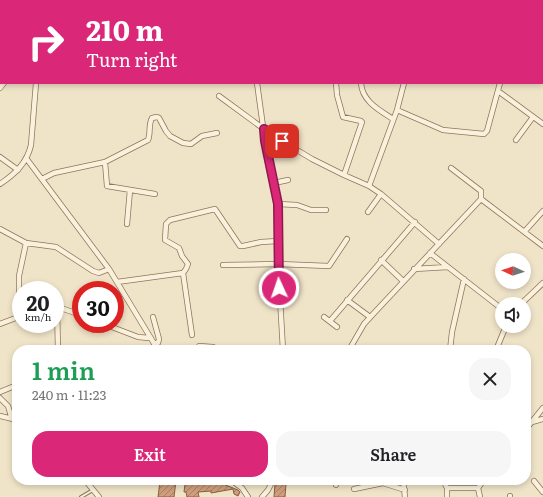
<!DOCTYPE html>
<html lang="en">
<head>
<meta charset="utf-8">
<style>
  :root { --surface:#fff; --page:#f6f6f6; --text:#202124; --muted:#757577; --accent:#db2777 }
  body { margin:0; font-family:Literata,serif; background:var(--page); color:var(--text); height:100vh; display:flex; flex-direction:column; font-size:15px; white-space:nowrap }
  * { box-sizing:border-box; margin:0 }
  p { font-size:13px; color:var(--muted) }
  .icon { flex:none; width:22px; height:22px; fill:none; stroke:currentColor; stroke-width:2; stroke-linecap:round; stroke-linejoin:round }
  .map { position:relative; flex:1; overflow:hidden }
  .sheet { position:absolute; left:12px; top:345px; width:519px; height:140px; display:flex; flex-direction:column; background:var(--surface); border-radius:16px; box-shadow:0 2px 6px #0003 }
  .sheet>* { flex:none }
  .top-card { position:absolute; left:0px; top:0px; width:543px; height:84px; box-shadow:0 2px 6px #0003; background:#db2777; color:#fff; overflow:hidden }
  .needle { width:26px; rotate:274deg }
  .fabs { position:absolute; left:495px; top:253px; display:grid; gap:8px }
  .fabs a { display:grid; place-items:center; width:36px; height:36px; border-radius:50%; background:var(--surface); box-shadow:0 2px 6px #0003; font-size:20px }
  .speed { position:absolute; left:12px; top:281px; display:flex; gap:8px; font-size:20px; font-weight:700; text-align:center }
  .speed>* { display:grid; place-content:center; width:52px; height:52px; border-radius:50%; background:var(--surface); box-shadow:0 2px 6px #0003; line-height:1 }
  .speed small { font-size:10px; font-weight:400 }
  .speed .limit { border:6px solid #d22; background:#fff; color:#111 }
  .pin { position:absolute; display:grid; place-items:center; width:34px; height:34px; color:#fff; margin:-17px; border-radius:8px; box-shadow:0 2px 6px #0006 }
  .me { position:absolute; width:44px; margin:-22px; rotate:357deg; stroke-linejoin:round; filter:drop-shadow(0 0 3px #0008) }
  .turn { display:flex; align-items:center; gap:14px; height:84px; padding:0 20px; font-size:18px }
  .turn .icon { width:52px; height:52px; stroke-width:2.5 }
  .turn b { display:block; font-size:28px; line-height:34px }
  .round { display:grid; place-items:center; flex:none; width:42px; height:42px; border-radius:16px; background:var(--page) }
  .headline { display:flex; align-items:center; justify-content:space-between; height:68px; padding:0 20px }
  h1 { font-size:24px; font-weight:600; line-height:30px; color:#1e9e55 }
  .cta { display:flex; gap:8px; margin-top:auto; padding:8px 20px }
  .cta a { flex:1; height:46px; border-radius:16px; background:var(--accent); color:#fff; font-size:16px; font-weight:600; line-height:46px; text-align:center }
  .cta a+a { background:var(--page); color:var(--text) }
  .map>svg:first-child { display:block }
</style>
</head>
<body>
<div class="map">
<svg width="543" height="497" viewBox="0 0 543 497">
  <defs>
    <pattern id="building-hatch" width="6" height="6" patternUnits="userSpaceOnUse"><rect width="6" height="6" fill="#cf9f7d"/><path d="M-1 1l2-2M0 6l6-6M5 7l2-2" fill="none" stroke="#a98266"/></pattern>
  </defs>
  <rect width="100%" height="100%" fill="#f0e4c8"/>
  <path fill="url(#building-hatch)" stroke="#8d5f41" d="M177 480H213L238 490 240 492 238 496 234 494 233 489 211 493V491L198 492 199 497H187L186 492H184L185 484H177Z
    M160 481 171 482V481H176L174 497H158Z
    M275 484H286L285 497H274Z"/>
  <g fill="none" stroke-linecap="round" stroke-linejoin="round">
    <defs>
      <path id="lane" d="M81 497 93 490"/>
      <path id="street" d="M33 0V1
        M238 0 239 1
        M246 0V1
        M307 0V1
        M495 0 496 1
        M76 1 77 0
        M416 1V0
        M0 25H1
        M542 39 543 36
        M542 44 543 45
        M257 83 265 141 278 204 279 226 278 264 283 350
        M336 83 337 95 343 117 361 121 362 122 344 175
        M361 83C362 101 379 110 393 119
        M0 88 4 83
        M498 91 543 124
        M219 96 264 129 282 141 312 159 344 175 369 186 381 194 439 244
        M397 110 443 130 484 134 487 131 500 83
        M516 140 533 117
        M0 157 18 170
        M26 158 109 269 158 350
        M105 162 107 186 155 194
        M42 179 54 173 105 162 148 140C151 133 148 125 152 118L157 117 159 118 166 131 170 136 183 143 191 144 202 136 217 133
        M274 183 288 180
        M0 184C15 174 27 163 31 145L36 83
        M369 186 397 110 404 83
        M481 199 543 246
        M278 204 297 205 311 210H326
        M368 212 381 194
        M127 224 130 190
        M0 229 26 243 56 247 93 271 99 273 109 269
        M525 231 543 211
        M430 253 502 309
        M381 260 403 281
        M223 265 278 264 329 266 347 239
        M414 269 448 267
        M183 273 192 335
        M117 282 183 273 186 269 188 264 182 256 179 248 165 240 166 224 170 220 215 209 240 246H243L261 242 278 241
        M347 300 370 317
        M521 304 543 283
        M55 306 81 315
        M57 306 58 350
        M19 316V276L26 243
        M153 317 159 339 158 343 154 344
        M324 317 337 327
        M330 321 415 222
        M0 324 21 316
        M104 324 138 337 149 338
        M197 350 199 346 213 347
        M349 350 364 324 375 312 481 199V191L451 168
        M450 350 452 332 464 279
        M496 350 506 326
        M0 392 17 385
        M0 398 8 406 12 419
        M0 416 17 420
        M532 422 543 419
        M526 429 543 408
        M85 480 99 497
        M231 480 242 488 248 497
        M403 480 405 497
        M443 480 447 488V497
        M534 481 543 492
        M336 485 338 480
        M447 488H478
        M478 488 484 480
        M478 488 480 497
        M354 489 383 483 405 490
        M510 496V497
        M262 497 268 490 273 480"/>
    </defs>
    <use href="#lane" stroke="#8d765c" stroke-width="4"/>
    <use href="#street" stroke="#8d765c" stroke-width="6"/>
    <use href="#lane" stroke="#faf1dc" stroke-width="2"/>
    <use href="#street" stroke="#faf1dc" stroke-width="4.5"/>
  </g>
  <g fill="none" stroke-linecap="round" stroke-linejoin="round">
    <defs>
      <path id="route" d="M279 288 278 204 265 141 264 129 282 141"/>
    </defs>
    <use href="#route" stroke="#8e194d" stroke-width="10"/>
    <use href="#route" stroke="#db2777" stroke-width="7"/>
  </g>
</svg>
<div class="fabs">
<a><svg class="needle" viewBox="-14 -14 28 28"><path d="M0-13l5 13h-10z" fill="#e53935"/><path d="M0 13l5-13h-10z" fill="#757577"/></svg></a>
<a><svg class="icon" aria-label="sound" viewBox="0 0 24 24"><path d="M4 9h4l5-4v14l-5-4H4zM17 9q2 3 0 6"/></svg></a>
</div>
<div class="speed"><div>20<small>km/h</small></div><div class="limit">30</div></div>
<div class="pin" style="left:282px;top:141px;background:#d93025"><svg class="icon" aria-label="arrive" viewBox="0 0 24 24"><path d="M6 21V4h12l-3 4 3 4H6"/></svg></div>
<svg class="me" style="left:279px;top:288px" viewBox="-20 -20 40 40"><circle r="17" fill="#db2777" stroke="#fff" stroke-width="3"/><path d="M0-11L8 9 0 5-8 9z" fill="#fff"/></svg>
<div class="top-card">
<div class="turn"><svg class="icon" aria-label="right" viewBox="0 0 24 24"><path d="M7 20v-9h11M14 6l5 5-5 5"/></svg><div><b>210 m</b>Turn right</div></div>
</div>
<section class="sheet">
<div class="headline"><div><h1>1 min</h1><p>240 m · 11:23</p></div><a class="round"><svg class="icon" aria-label="close" viewBox="0 0 24 24"><path d="M6 6l12 12M18 6L6 18"/></svg></a></div>
<div class="cta"><a>Exit</a><a>Share</a></div>
</section>
</div>
</body>
</html>
